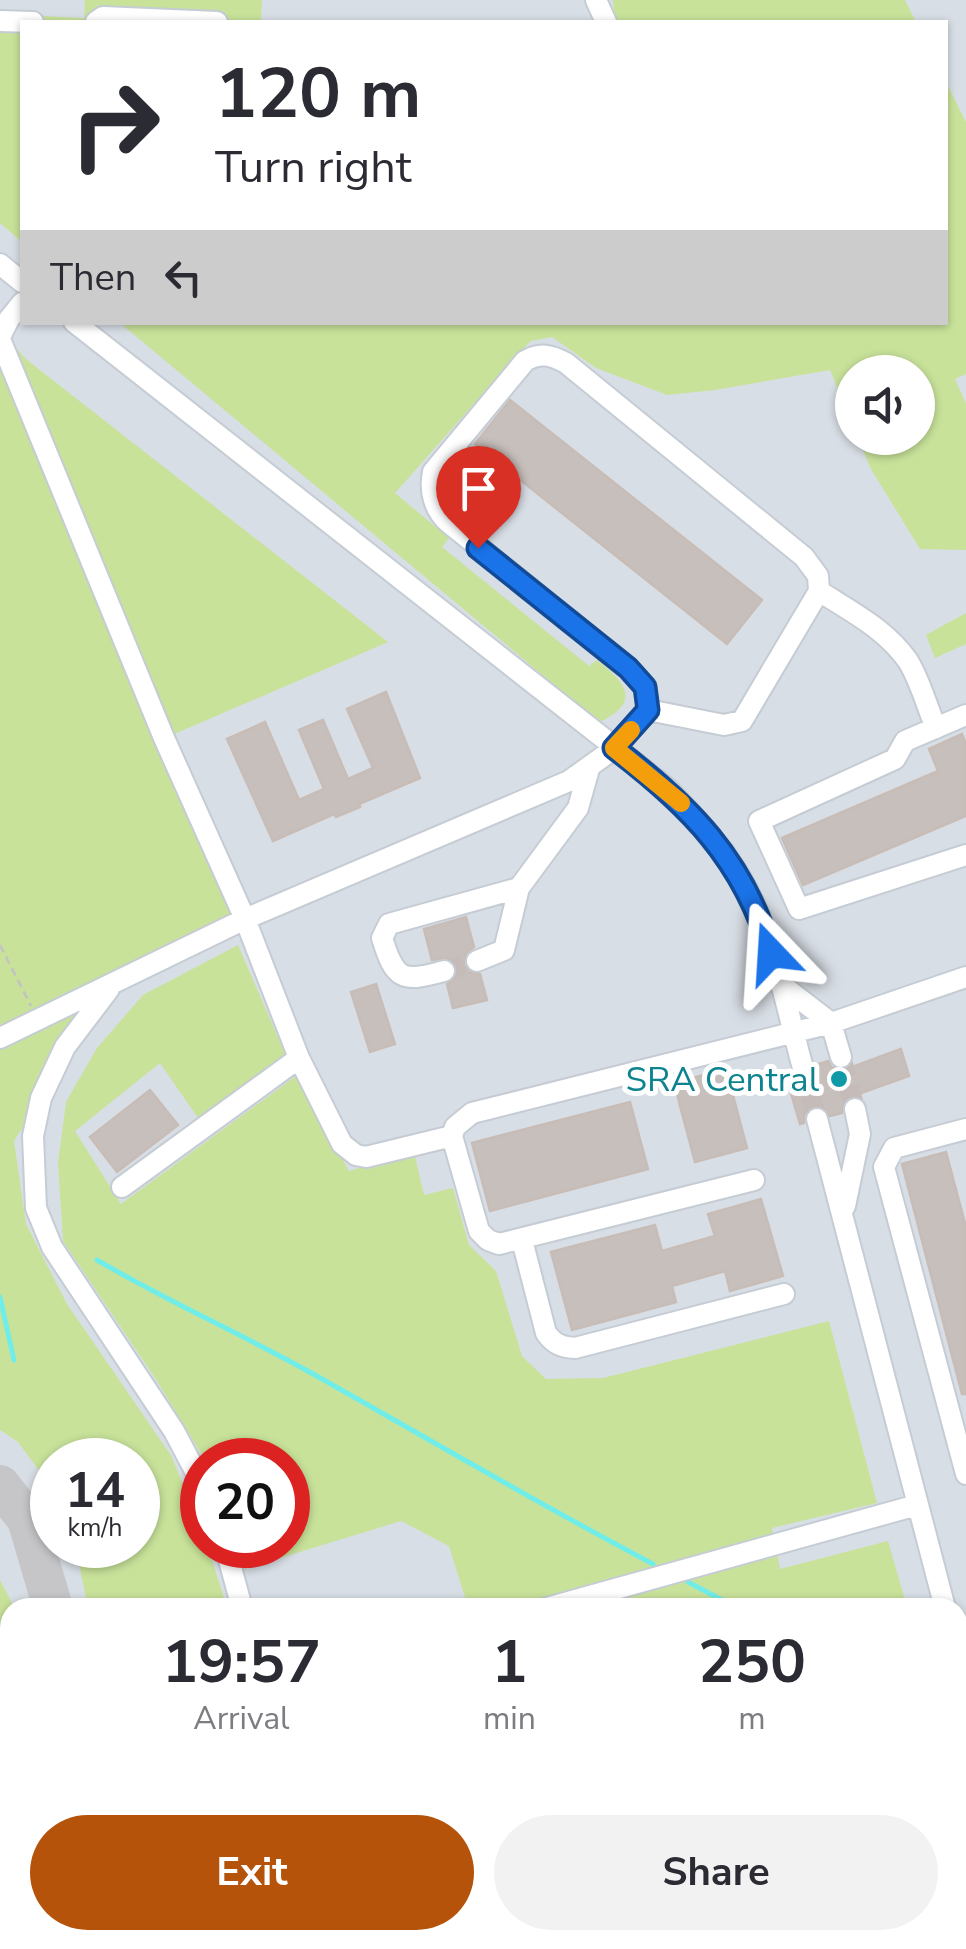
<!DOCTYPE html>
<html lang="en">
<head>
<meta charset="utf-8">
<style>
  :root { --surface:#fff; --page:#f2f2f3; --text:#2b2b33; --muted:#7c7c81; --accent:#b45309 }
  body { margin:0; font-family:"Nunito Sans",sans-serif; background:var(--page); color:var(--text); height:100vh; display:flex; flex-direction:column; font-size:38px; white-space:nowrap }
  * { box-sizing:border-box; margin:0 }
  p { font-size:32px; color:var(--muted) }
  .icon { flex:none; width:55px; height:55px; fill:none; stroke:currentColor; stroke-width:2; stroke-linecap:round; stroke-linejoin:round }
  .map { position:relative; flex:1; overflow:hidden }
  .drawer { position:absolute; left:0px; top:1598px; width:968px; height:352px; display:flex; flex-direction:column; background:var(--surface); border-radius:30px 30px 0 0; box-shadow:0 2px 8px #0004 }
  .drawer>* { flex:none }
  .hud { position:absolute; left:20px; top:20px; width:928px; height:305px; border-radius:0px; box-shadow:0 2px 8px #0004; background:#fff; color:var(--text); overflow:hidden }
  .controls { position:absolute; left:835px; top:355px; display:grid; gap:20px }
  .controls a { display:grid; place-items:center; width:100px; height:100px; border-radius:50%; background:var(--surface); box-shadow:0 2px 8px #0004; font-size:50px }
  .speed { position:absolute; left:30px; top:1438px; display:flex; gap:20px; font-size:50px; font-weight:700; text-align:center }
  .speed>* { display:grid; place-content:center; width:130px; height:130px; border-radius:50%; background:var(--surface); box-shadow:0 2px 8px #0004; line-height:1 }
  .speed small { font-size:25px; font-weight:400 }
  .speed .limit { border:15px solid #d22; background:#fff; color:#111 }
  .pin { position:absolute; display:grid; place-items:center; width:85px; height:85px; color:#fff; margin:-102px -42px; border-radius:50% 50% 50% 0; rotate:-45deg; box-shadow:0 0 10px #0007 }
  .pin .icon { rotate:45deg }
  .me { position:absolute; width:110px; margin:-55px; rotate:340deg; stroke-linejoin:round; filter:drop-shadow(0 0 8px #0008) }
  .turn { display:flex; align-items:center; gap:35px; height:210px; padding:0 30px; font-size:45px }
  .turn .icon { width:130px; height:130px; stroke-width:2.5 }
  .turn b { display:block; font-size:70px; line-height:85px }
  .then { display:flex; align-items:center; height:95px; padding:0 30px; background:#0003; gap:20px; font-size:38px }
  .eta { display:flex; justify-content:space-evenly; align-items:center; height:170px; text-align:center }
  .eta b { font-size:60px; font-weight:700; line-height:70px }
  .primary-button { display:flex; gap:20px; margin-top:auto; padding:20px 30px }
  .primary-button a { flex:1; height:115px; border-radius:60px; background:var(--accent); color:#fff; font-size:40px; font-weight:700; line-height:115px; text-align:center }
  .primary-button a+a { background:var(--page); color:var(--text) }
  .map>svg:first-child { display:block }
</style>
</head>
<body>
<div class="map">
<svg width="966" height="1949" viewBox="0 0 966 1949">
  <rect width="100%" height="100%" fill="#ece1dd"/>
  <path fill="#d8dee5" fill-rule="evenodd" d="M0 0H966V1949H0ZM22 22H945V322H22ZM852 372H918V438H852ZM52 1460H138V1545H52ZM202 1460H288V1545H202ZM10 1608H958V1940H10Z"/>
  <path fill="#c8e29a" d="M85 0H262L261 22H22V242L0 223V14L84 18Z
    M613 0H905L916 22H615Z
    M945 80 966 122V374L955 379 966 404V550L920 549 871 469 858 438H918V372H852V423L830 370 715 390 667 395 596 368 552 337 531 341 520 352 395 493 449 538 442 547 589 666 597 660C622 680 644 700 602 721L593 717 120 323 945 322Z
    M0 331 27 360 388 642 165 738 245 919 113 984 14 1141 26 1224 67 1304 172 1457 202 1534V1545H207L227 1607H88L75 1545H138V1460H52V1488L18 1442 0 1430Z
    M966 613V644L935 658 926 635Z
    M238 945 286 1056 200 1121 160 1063 75 1131 121 1204 296 1076 349 1171 414 1152 424 1195 453 1188 469 1245 496 1271 522 1356 546 1379 603 1378 829 1321 877 1503 772 1528 780 1569 888 1541 907 1607H468L449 1546 401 1521 244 1569 235 1545H288V1460H205L157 1381 63 1241 58 1163 66 1102 97 1048 143 995Z
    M0 1580 14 1607 10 1608V1940H114L117 1949H0Z
    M167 1940H296L298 1949H169Z"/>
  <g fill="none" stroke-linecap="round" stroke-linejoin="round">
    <path stroke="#71ede9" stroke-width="5" d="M97 1260C165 1300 237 1332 306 1370 422 1435 535 1502 653 1564
      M0 1297 14 1360
      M688 1582 737 1608"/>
    <path stroke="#c6c5c8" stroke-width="40" d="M0 1485 27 1519 53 1608
      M145 1940 148 1949"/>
  </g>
  <path fill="#c7bfbb" stroke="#c8bcb6" stroke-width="2.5" d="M510 400 762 600 727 644 475 444Z
    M386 692 420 778 359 804 360 807 336 817 334 814 273 841 227 739 265 722 299 800 324 789 299 730 323 720 348 779 373 768 347 709Z
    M962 734 966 744V816L803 885 782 838 938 771 929 749Z
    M466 917 474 947 466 953 464 965 469 972 480 974 487 1000 453 1008 447 984 457 976V967L447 958 432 960 424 929Z
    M376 984 395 1044 370 1052 351 992Z
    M901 1049 909 1076 847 1098 842 1113 830 1116 822 1106H813L804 1114V1123L800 1124 785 1073 790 1072 794 1078 806 1081 813 1077 819 1064 828 1061 832 1068 844 1070Z
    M726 1069 747 1148 695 1162 674 1083Z
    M150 1090 178 1125 117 1172 90 1137Z
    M630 1102 648 1169 490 1211 472 1143Z
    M946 1152 966 1227V1394H962L902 1164Z
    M761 1199 783 1276 730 1291 725 1271 672 1286 676 1302 572 1330 551 1252 655 1225 662 1251 715 1236 708 1214Z"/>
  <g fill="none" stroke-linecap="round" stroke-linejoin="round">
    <path stroke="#c5bcb9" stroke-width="20" stroke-dasharray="20 10" stroke-linecap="butt" d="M444 971 477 961
      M841 1057 855 1109
      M803 1068 817 1119"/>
    <defs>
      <path id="minor" d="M596 0 606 22
        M0 21 33 22
        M96 22 103 17 217 22
        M0 264 22 282
        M74 322 668 789C693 816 718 841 737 872 773 929 785 1004 803 1068
        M0 337 9 319 22 303
        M0 339 164 738 245 919 299 1058 342 1144 356 1155 366 1157 452 1136
        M819 591C850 611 886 629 908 661 920 680 927 707 936 728
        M966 715 905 741 895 759 759 821 799 909 966 855
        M477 961 504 950 519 888 578 808 589 769
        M444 971C402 983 395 980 382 938L389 924 519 888
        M779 983 831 1023 841 1057
        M109 989 65 1047 41 1098 33 1136 36 1208 52 1247 174 1431 202 1484
        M0 1038 245 919 569 781 615 748 648 710 645 687 628 668 449 523C434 510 429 491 433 472L525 361C540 352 551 355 566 363L804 557 818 576 819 591 742 721 724 725 648 710
        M817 1119 945 1608
        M966 1129 894 1148 884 1167 966 1474
        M754 1180 499 1244 488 1240 479 1231 452 1136 455 1127 472 1113 831 1023 966 977
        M122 1187 299 1058
        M845 1206 860 1134 855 1109
        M522 1240 546 1333C554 1344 561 1347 575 1348L784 1294
        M225 1545 242 1608
        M547 1608 917 1505
        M958 1653 966 1684
        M958 1866 966 1864
        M321 1940 323 1949
        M810 1940 812 1949
        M916 1940 918 1949
        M641 1949 676 1940"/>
    </defs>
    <use href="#minor" stroke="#c5ccd4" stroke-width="24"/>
    <path stroke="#c3c3c3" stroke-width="2.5" stroke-dasharray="8 5" stroke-linecap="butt" d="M0 945 31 1006"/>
    <use href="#minor" stroke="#fff" stroke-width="20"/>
  </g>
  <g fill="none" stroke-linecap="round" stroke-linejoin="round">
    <defs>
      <path id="route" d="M478 548 628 668 645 687 648 710 614 748C689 805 744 860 771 953"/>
    </defs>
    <use href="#route" stroke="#114b97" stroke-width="25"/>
    <use href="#route" stroke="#1a73e8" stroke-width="18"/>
    <path stroke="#f59e0b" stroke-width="18" d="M631 730 614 748 681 803"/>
  </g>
  <circle fill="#0f9aa8" stroke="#fff" stroke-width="4" cx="839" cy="1079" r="10"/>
  <g text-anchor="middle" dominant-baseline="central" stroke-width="10" stroke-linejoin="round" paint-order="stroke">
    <g font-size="35" fill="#0d838f" stroke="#fff" text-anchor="end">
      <text x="819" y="1079">SRA Central</text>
    </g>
  </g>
</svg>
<div class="controls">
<a><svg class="icon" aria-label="sound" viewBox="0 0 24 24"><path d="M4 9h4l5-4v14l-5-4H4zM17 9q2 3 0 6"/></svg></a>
</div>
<div class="speed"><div>14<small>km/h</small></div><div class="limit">20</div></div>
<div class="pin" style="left:478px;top:548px;background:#d93025"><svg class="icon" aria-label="arrive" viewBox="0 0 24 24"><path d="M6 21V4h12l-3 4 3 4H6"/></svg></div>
<svg class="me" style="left:771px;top:953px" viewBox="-20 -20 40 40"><path d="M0-17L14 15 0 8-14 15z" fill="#1a73e8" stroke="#fff" stroke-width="4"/></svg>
<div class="hud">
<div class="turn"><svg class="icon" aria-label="right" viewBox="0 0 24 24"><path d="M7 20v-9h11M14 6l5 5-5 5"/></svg><div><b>120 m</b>Turn right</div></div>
<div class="then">Then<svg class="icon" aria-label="left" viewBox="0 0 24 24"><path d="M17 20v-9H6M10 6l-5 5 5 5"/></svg></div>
</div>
<section class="drawer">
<div class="eta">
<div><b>19:57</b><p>Arrival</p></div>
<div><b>1</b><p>min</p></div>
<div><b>250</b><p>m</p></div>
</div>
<div class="primary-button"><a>Exit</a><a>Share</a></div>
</section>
</div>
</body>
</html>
